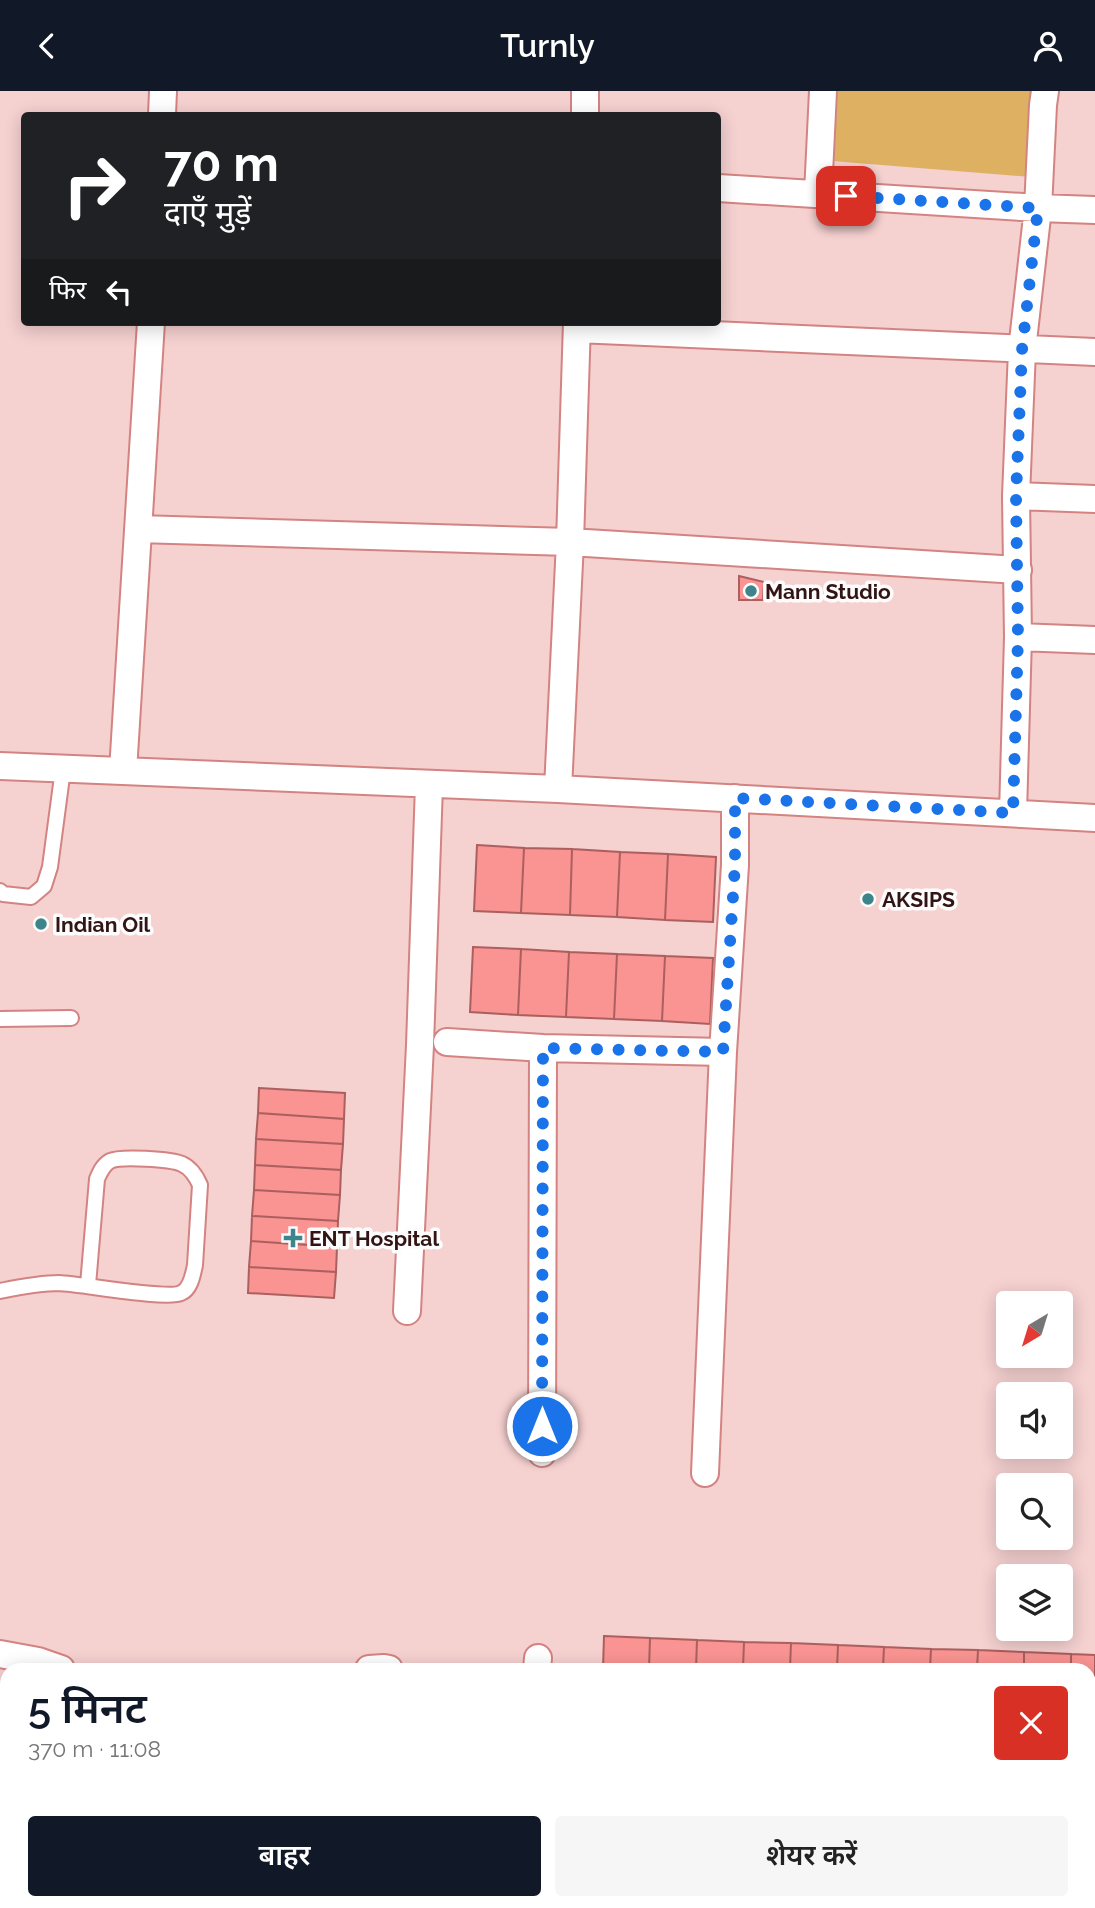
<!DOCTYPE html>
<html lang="hi">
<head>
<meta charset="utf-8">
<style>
  :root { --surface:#fff; --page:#f6f6f6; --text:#222; --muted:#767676; --accent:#111827 }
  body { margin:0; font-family:Raleway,"Noto Sans Devanagari",sans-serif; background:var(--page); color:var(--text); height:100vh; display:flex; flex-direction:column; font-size:26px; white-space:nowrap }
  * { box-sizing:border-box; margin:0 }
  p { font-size:23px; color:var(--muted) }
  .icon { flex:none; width:38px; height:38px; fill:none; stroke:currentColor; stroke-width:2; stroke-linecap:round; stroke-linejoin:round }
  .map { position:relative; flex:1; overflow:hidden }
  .side { position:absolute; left:0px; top:1572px; width:1096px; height:247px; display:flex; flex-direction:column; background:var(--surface); border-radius:21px 21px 0 0; box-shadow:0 4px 18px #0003 }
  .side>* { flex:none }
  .hud { position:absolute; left:21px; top:21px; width:700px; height:214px; border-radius:7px; box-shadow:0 4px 18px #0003; background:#202124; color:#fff; overflow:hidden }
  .needle { width:46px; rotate:218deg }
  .fabs { position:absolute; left:996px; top:1200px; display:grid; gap:14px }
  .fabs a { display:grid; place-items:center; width:77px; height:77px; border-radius:7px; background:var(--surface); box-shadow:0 4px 18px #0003; font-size:35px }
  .pin { position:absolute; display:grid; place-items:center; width:60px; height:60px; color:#fff; margin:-30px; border-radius:14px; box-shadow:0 4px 10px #0006 }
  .me { position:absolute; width:77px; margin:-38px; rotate:0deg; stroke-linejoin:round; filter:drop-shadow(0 0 5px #0008) }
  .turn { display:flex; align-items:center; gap:24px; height:147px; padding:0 28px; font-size:32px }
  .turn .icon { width:91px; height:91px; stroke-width:2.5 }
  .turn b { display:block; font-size:49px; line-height:60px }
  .then { display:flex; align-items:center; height:66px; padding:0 28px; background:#0003; gap:14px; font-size:26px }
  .round { display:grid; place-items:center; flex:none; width:74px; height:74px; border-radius:7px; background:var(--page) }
  .headline { display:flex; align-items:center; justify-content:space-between; height:119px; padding:0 28px }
  h1 { font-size:42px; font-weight:600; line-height:52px; color:var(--accent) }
  .primary-button { display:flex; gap:14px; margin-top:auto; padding:14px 28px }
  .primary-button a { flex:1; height:80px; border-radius:7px; background:var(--accent); color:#fff; font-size:28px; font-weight:600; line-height:80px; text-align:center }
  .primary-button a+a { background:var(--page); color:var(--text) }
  header { display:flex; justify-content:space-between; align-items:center; height:91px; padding:0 28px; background:var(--accent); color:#fff; font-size:32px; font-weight:600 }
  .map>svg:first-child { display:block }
</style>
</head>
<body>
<header><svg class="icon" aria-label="back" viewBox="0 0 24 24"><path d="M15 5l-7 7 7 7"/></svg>Turnly<svg class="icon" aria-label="person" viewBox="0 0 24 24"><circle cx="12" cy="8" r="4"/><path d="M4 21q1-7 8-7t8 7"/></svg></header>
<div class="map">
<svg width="1095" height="1817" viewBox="0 0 1095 1817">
  <rect width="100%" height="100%" fill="#f5d1d0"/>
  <path fill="#ddb161" d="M836 0H1038L1032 86 832 70Z"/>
  <path fill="#f99492" stroke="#ab5f5e" stroke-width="2" d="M739 485 764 491 763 509H739Z
    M477 754 524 757 521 822 474 820Z
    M524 757 572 758 570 824 521 822Z
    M572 758 620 761 617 826 570 824Z
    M620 761 668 763 665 829 617 826Z
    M668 763 716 766 713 831 665 829Z
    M473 856 521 858 518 924 470 921Z
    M521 858 569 861 566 926 518 924Z
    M569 861 617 863 614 928 566 926Z
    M617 863 665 865 662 930 614 928Z
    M665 865 713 867 710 933 662 930Z
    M259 997 345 1002 344 1028 258 1022Z
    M258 1022 344 1028 343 1053 256 1048Z
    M256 1048 343 1053 341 1079 255 1074Z
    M255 1074 341 1079 340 1104 254 1099Z
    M254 1099 340 1104 338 1130 252 1125Z
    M252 1125 338 1130 337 1156 251 1150Z
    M251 1150 337 1156 336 1181 249 1176Z
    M249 1176 336 1181 334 1207 248 1202Z
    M604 1545 650 1547 649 1578H603Z
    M650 1547 697 1549 696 1578H649Z
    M697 1549 744 1551 743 1578H696Z
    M744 1551 791 1552 790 1578H743Z
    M791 1552 838 1554 837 1578H790Z
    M838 1554 884 1556 883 1578H837Z
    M884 1556 931 1558 930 1578H883Z
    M931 1558 978 1559 977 1578H930Z
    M978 1559 1024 1561V1578H977Z
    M1024 1561 1071 1563V1578H1024Z
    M1071 1563 1095 1564V1640H1088V1578H1071Z
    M1088 1726 1095 1727V1795H1088Z
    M566 1811H641V1817H566Z
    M662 1811H737V1817H662Z
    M835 1812 882 1814V1817H835Z
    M882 1814 929 1816V1817H882Z"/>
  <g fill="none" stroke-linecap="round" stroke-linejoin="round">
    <defs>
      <path id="lane" d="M0 800 3 803 31 806 44 795 50 776 63 678
        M0 928 71 927
        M0 1200C20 1196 39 1192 59 1192 82 1193 167 1209 181 1202 191 1198 193 1183 195 1174L200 1094C196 1085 191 1077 182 1073 171 1068 120 1065 110 1070 103 1074 100 1081 97 1088L88 1194"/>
      <path id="street" d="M162 24 163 0
        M585 24V0
        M718 97 1038 117 1095 119
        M818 103 823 0
        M577 238 1095 261
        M1016 405 1095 408
        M138 438 570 451 1018 479
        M1018 546 1095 549
        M0 675 558 698 1095 727
        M123 680 151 231
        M558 698 570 451 577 231
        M1013 722 1018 546 1016 405 1022 259 1038 117 1043 14 1045 0
        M447 951 543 957 723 961
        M407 1220 420 954 429 694
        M542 1362 543 957
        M705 1382 723 961 735 774V707
        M0 1563 38 1570 61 1578
        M369 1578 384 1577 389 1578
        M537 1578 538 1567
        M1088 1676 1095 1677
        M150 1811 151 1817
        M344 1817V1811
        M396 1817 397 1811
        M526 1817V1811
        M757 1817V1811"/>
      <path id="secondary" d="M0 1703 7 1723
        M38 1811 40 1817"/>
    </defs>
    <use href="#lane" stroke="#d38381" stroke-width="18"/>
    <use href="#street" stroke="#d38381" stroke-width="30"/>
    <use href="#secondary" stroke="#d38381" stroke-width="42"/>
    <use href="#lane" stroke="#fff" stroke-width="14"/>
    <use href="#street" stroke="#fff" stroke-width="26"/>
    <use href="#secondary" stroke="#fff" stroke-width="38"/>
  </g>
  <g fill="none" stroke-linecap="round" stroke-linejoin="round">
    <path stroke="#1a73e8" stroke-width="12" stroke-dasharray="0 21.6" d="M542 1335 543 957 723 961 735 774V707L1013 722 1018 546 1016 405 1022 259 1038 117 846 105"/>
  </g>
  <g fill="#3d858a" stroke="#fcfcfc" stroke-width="2.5">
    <circle cx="751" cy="500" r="7"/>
    <circle cx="868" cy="808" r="7"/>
    <circle cx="41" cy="833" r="7"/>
    <path d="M289.5 1136.5h7v7h7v7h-7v7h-7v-7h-7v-7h7z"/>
  </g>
  <g text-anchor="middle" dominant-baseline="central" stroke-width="7" stroke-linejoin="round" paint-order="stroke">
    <g font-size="21" font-weight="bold" fill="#331414" stroke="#fcfcfc" text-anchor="start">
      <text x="765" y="500">Mann Studio</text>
      <text x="882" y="808">AKSIPS</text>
      <text x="55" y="833">Indian Oil</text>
      <text x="309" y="1147">ENT Hospital</text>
    </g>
  </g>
</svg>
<div class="fabs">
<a><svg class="needle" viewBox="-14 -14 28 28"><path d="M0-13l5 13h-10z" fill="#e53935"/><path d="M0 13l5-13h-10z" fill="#767676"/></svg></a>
<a><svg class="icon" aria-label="sound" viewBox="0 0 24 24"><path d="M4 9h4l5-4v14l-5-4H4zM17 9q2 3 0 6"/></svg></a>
<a><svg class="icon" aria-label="search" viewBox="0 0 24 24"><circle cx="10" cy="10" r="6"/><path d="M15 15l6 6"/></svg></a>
<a><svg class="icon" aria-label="layers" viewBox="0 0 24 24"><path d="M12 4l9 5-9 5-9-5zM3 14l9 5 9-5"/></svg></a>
</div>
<div class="pin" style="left:846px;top:105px;background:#d93025"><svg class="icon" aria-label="arrive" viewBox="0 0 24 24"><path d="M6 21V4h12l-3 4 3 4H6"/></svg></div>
<svg class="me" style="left:542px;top:1335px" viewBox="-20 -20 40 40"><circle r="17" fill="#1a73e8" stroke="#fff" stroke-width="3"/><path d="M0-11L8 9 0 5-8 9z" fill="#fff"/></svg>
<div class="hud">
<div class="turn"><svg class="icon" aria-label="right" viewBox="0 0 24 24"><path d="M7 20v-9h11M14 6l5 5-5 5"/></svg><div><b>70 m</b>दाएँ मुड़ें</div></div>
<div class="then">फिर<svg class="icon" aria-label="left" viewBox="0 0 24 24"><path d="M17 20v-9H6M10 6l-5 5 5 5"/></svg></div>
</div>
<section class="side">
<div class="headline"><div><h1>5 मिनट</h1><p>370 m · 11:08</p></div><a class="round" style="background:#d93025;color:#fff"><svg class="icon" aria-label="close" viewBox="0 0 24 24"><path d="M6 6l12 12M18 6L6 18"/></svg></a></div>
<div class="primary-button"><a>बाहर</a><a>शेयर करें</a></div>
</section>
</div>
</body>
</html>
